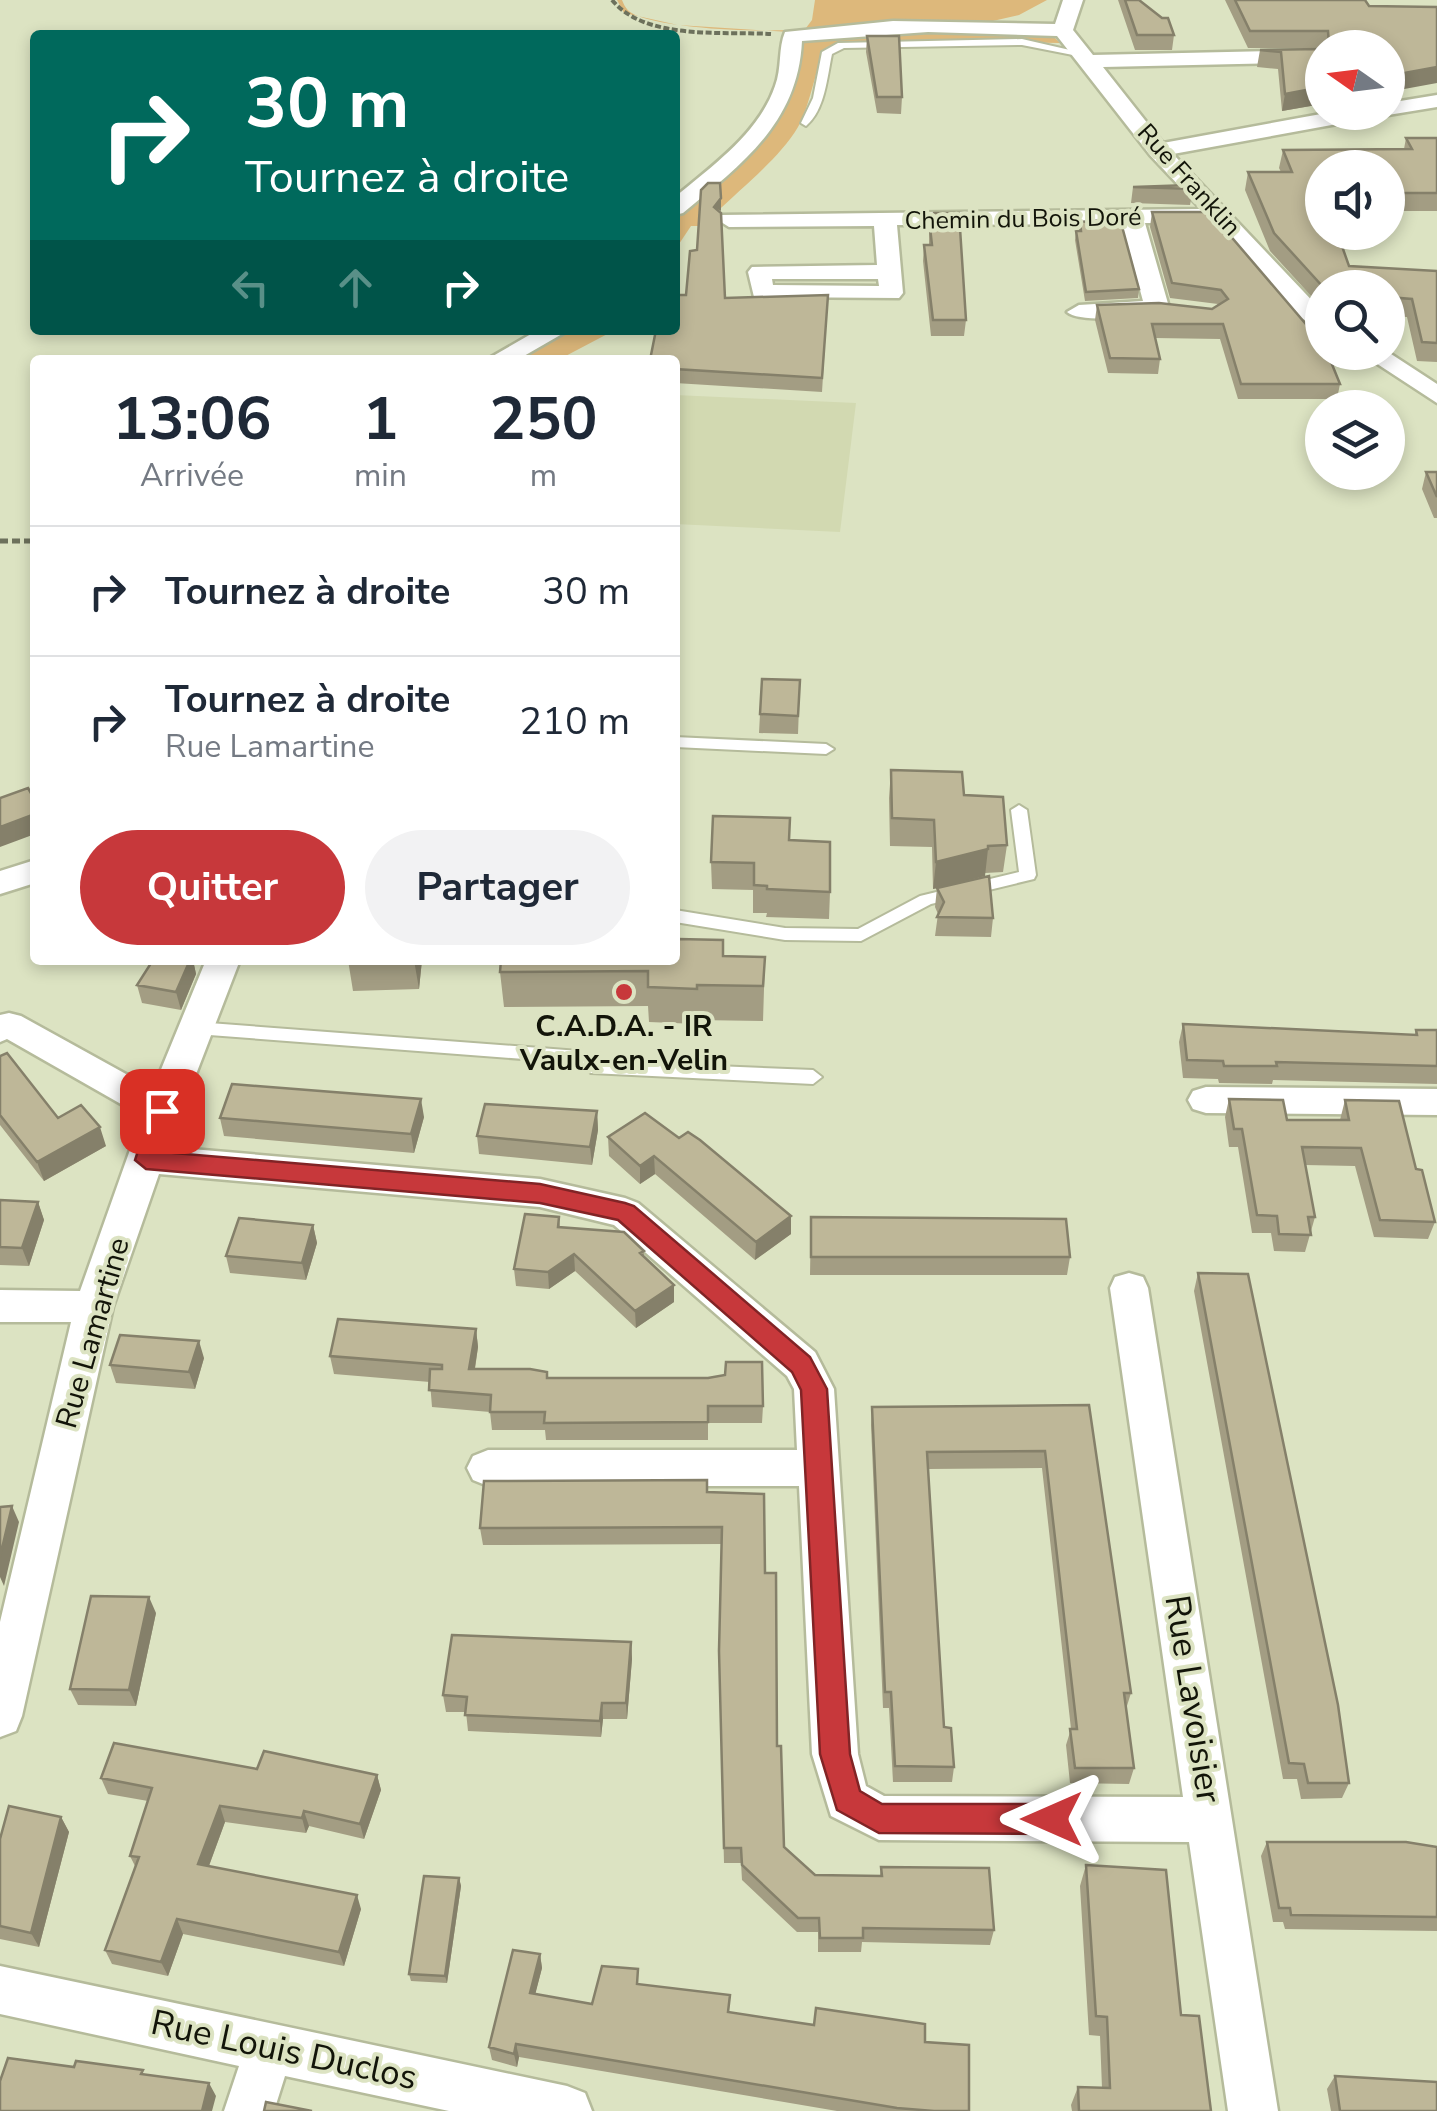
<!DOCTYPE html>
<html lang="fr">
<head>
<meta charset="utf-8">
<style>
  :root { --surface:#fff; --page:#f2f2f3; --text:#1f2937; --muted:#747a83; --line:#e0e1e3; --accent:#c7383b }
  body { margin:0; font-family:"Nunito Sans",sans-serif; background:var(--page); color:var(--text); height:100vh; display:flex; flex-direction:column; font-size:38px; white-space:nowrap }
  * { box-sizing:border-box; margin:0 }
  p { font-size:32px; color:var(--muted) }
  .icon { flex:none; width:55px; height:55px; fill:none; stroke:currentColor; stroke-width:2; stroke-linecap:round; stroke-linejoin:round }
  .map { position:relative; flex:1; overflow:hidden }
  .details { position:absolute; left:30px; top:355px; width:650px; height:610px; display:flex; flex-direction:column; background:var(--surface); border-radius:10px; box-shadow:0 5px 15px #0003 }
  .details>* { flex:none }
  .guide { position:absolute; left:30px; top:30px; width:650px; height:305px; border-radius:10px; box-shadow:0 5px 15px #0003; background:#00695c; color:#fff; overflow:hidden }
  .needle { width:65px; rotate:284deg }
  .buttons { position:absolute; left:1305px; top:30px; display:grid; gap:20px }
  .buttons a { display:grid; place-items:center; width:100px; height:100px; border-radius:50%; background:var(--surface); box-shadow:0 5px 15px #0003; font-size:50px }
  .pin { position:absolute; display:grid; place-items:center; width:85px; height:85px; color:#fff; margin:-42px; border-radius:20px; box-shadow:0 5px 15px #0006 }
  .me { position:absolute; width:110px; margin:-55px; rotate:270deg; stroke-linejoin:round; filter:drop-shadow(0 0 8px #0008) }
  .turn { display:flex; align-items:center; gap:35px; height:210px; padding:0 50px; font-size:45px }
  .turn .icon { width:130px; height:130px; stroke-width:2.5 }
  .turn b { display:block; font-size:70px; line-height:85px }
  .lanes { display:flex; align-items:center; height:95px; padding:0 50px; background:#0003; justify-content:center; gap:50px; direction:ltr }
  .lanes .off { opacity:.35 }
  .eta { display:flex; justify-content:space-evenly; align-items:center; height:170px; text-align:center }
  .eta b { font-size:60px; font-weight:700; line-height:70px }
  .primary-button { display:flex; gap:20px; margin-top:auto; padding:20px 50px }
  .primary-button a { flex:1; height:115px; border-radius:60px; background:var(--accent); color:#fff; font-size:40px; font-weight:700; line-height:115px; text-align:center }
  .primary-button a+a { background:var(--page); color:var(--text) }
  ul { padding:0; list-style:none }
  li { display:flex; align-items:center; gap:30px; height:130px; padding:0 50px; border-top:2px solid var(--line) }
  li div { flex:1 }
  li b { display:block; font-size:38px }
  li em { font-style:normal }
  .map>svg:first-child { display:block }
</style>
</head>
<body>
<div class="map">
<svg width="1437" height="2111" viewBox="0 0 1437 2111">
  <rect width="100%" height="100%" fill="#dce3c2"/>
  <path fill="#d2d9b1" d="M675 395 856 403 840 532 675 524Z"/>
  <path fill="#ddb87b" d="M617 0H622C625 8 629 13 638 16 671 29 771 34 806 28L812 20 815 0H1047L1019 15 984 23 789 32 678 25 624 13Z
    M944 32 1051 34 1060 43 897 40 827 47C818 56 810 108 798 127 779 159 742 187 716 213L712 226H691L675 250V214L771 124 803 43 835 34Z
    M569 330H615L558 360H510Z"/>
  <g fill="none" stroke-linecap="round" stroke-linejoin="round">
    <defs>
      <path id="lane" d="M1022 39 1083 53 1078 56 1022 45 844 48 832 54C827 78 825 110 806 126L801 123 813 98 822 52 838 43Z
        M675 737 826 744 834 749 826 754 675 747Z
        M1019 805 1027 810 1036 875 1034 879 931 904 861 941 785 940 675 922V910L785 928 858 929 920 896 1019 872 1011 810Z
        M196 1022 579 1051 595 1061 813 1070 822 1077 813 1084 591 1073 575 1063 196 1034 187 1028Z"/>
      <path id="street" d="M1063 0H1083L1073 30 1093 55 1322 50V62L1103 67 1163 143 1332 112H1388V103L1437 95V107L1388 115 1380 113 1370 118 1173 154 1322 311V329L1301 318 1213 223H1145L1169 307C1158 318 1079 324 1067 312L1079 305 1143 301 1122 224 897 225 903 293 899 298 754 297 748 272 752 267 877 265 874 226 729 227 718 220 721 215 1201 209 1150 155 1057 36 928 32 802 41C798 123 742 164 683 213L675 215V197C712 166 759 133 775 86 782 68 778 48 785 32L893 21 1055 24ZM772 279H878L879 286 773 285Z
        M538 330H569L517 360H486Z
        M1359 352H1388L1437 384V403Z
        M35 860V883L0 894V871Z
        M206 960H240L168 1147 540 1179 625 1198 638 1203 815 1352 834 1389 858 1754 866 1786 884 1796 1183 1797 1110 1288 1115 1277 1129 1273 1143 1277 1148 1288 1278 2111H1228L1189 1842 879 1840 831 1816 812 1754 799 1486H488L473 1480 467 1468 473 1456 488 1450H797L794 1389 787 1376 614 1225 540 1207 159 1174 113 1307 22 1716 16 1731 0 1737V1622L71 1322H0V1290L80 1291 142 1116 7 1039 0 1042V1015L9 1013 21 1016 153 1089Z
        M1206 1087 1437 1089V1115L1206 1113 1193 1109 1188 1100 1193 1091Z
        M0 1966 567 2086 585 2093 592 2111H449L285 2076 274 2111H224L239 2066 0 2014Z"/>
    </defs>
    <use href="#lane" stroke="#b5bb9b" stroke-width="4"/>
    <use href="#street" stroke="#b5bb9b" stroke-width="5"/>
    <path stroke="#6d715c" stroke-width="4" stroke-dasharray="6 2.5" stroke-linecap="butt" d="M612 0C646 41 723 31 771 34"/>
    <path stroke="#6d715c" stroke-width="5" stroke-dasharray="8 4" stroke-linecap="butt" d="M0 541H35"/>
    <use href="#lane" fill="#fff" fill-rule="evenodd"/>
    <use href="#street" fill="#fff" fill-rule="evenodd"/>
  </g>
  <path fill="#a39d83" d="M1118 0H1139L1162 18 1174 35 1172 50H1135Z
    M1225 0H1365L1388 48H1248Z
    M867 36 902 97 901 114 877 113 866 52Z
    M1322 49V104L1282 111 1278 69 1257 67 1260 50Z
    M1406 138H1437V211H1388V168H1322V232L1349 266 1437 271V362L1417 361 1407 317 1388 316V288H1322V308L1270 251 1245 190 1248 172H1281L1279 168 1283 150 1404 149Z
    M1133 187 1193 189 1190 205 1131 203Z
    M720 212 725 298 828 295 822 392 675 383V360L686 295 697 250Z
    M1152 212 1340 384 1337 399H1238L1220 339 1155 338 1160 359 1158 374 1108 373 1095 320 1097 305 1212 309 1218 304 1170 298 1150 227Z
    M929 219 966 320 964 336H931L923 261 924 245H929Z
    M1080 222 1139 289 1138 298 1085 301 1075 240 1076 231H1079Z
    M1426 472H1437V518H1434L1422 489Z
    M800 680 798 734 759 733 760 714Z
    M891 770 964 795 1007 845 1003 872 985 873V876L933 889 932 847 890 846 889 798Z
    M789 840 830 892 829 919 766 917 767 913H753V890L712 889 711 862Z
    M937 888 993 918 991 937 935 936 938 914 935 907Z
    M723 956 765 957 763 1021 697 1020V1024L649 1022 648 1006 504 1007 500 972Z
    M153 960H193L196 974 181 1010 142 1003 137 985Z
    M348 960H422L419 989 353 991Z
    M1183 1024 1415 1035 1416 1030H1437V1084L1273 1080 1272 1084 1219 1083 1218 1079 1183 1078 1179 1042Z
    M0 1056 58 1118 106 1146 44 1181 0 1125Z
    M1229 1099 1287 1120H1340L1345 1100 1416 1169 1435 1222 1428 1239 1374 1237 1355 1166 1305 1165 1315 1217 1305 1252 1274 1251 1271 1233H1252L1238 1147H1229L1225 1117Z
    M597 1111 598 1130 592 1165 479 1154 477 1136Z
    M424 1117 414 1153 224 1136 220 1118Z
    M608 1137 679 1138 791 1216V1234L755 1260 655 1174 640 1184 609 1156Z
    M0 1200 38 1202 44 1220 29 1266 0 1265Z
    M559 1217 560 1227 644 1251V1257L674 1285V1302L636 1328 575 1271 549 1289 516 1286 514 1269Z
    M811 1217 1070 1257 1067 1275H810Z
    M313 1225 317 1243 306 1280 230 1273 226 1256Z
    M1198 1273 1349 1783 1342 1798 1301 1799 1297 1779H1283L1194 1291Z
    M476 1329 478 1347 475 1369 547 1372 548 1378 763 1406 762 1423H708V1440H546L545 1430H492L490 1412 432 1407 430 1382 334 1374 330 1356Z
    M204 1358 195 1389 116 1383 110 1365Z
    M1089 1405 1131 1693 1126 1709 1134 1768 1129 1784 1070 1783 1066 1745 1071 1729 1042 1468 928 1469 944 1727 954 1767 952 1782H893L889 1708H883L871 1425 872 1407Z
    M707 1492 765 1573 784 1847 815 1875 880 1876 881 1867 994 1930 990 1945 862 1942 861 1952H818V1932H797L742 1880 741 1863H724L719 1667 721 1544 483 1545 480 1528Z
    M156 1613 136 1706 78 1705 70 1689Z
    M631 1642 632 1659 627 1719H603L601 1737 468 1731 466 1712H446L443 1695Z
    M257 1769 377 1775 381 1790 364 1839 309 1826 306 1833 225 1822 209 1866 361 1909 344 1966 183 1934 168 1976 112 1964 105 1950 136 1868 130 1856 148 1801 108 1794 101 1778Z
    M61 1817 69 1832 39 1947 0 1939V1839Z
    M1267 1842 1437 1847V1931L1285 1929 1283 1922H1273L1261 1856Z
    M1086 1865 1211 2111H1072L1071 2105 1078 2087 1102 2088 1100 2036 1089 2035 1080 1886Z
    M459 1878 461 1886 447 1983 411 1981 409 1974Z
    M540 1954 542 1968 535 1994 592 2004 639 1984 730 2012 925 2042 969 2111H837L519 2057 517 2067 492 2060 489 2047Z
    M1335 2076 1437 2111H1331L1327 2089Z"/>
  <path fill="#85806a" d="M1437 67V83L1388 92V76Z
    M1322 87V104L1282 111 1285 94Z
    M721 198V211L714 207Z
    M35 814V834L0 847V827Z
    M988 849 985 876 933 889 936 862Z
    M190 960H193L196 974 181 1010 176 992Z
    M414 960H422L419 989Z
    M421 1099 424 1117 414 1153 411 1134Z
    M597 1111 598 1130 592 1165 590 1147Z
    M100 1127 106 1146 44 1181 37 1162Z
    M654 1156 655 1174 640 1184V1166Z
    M38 1202 44 1220 29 1266 22 1248Z
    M791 1216V1234L755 1260 756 1242Z
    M313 1225 317 1243 306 1280 302 1263Z
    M574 1254 575 1271 549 1289 548 1272Z
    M674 1285V1302L636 1328 635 1311Z
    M476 1329 478 1347 472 1386 469 1369Z
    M199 1341 204 1358 195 1389 189 1372Z
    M12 1506 19 1522 4 1586 0 1577V1557Z
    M149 1597 156 1613 136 1706 129 1690Z
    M631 1642 632 1659 627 1719 626 1703Z
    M602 1703 603 1719 601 1737 600 1721Z
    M377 1775 381 1790 364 1839 360 1824Z
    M220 1806 225 1822 204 1879 198 1864Z
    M304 1811 309 1826 306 1833 302 1818Z
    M61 1817 69 1832 39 1947 31 1933Z
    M459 1878 461 1886 447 1983 445 1976Z
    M357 1895 361 1909 344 1966 339 1952Z
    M177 1919 183 1934 168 1976 161 1962Z
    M540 1954 542 1968 532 2007 530 1993Z
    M516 2044 519 2057 517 2067 514 2054Z
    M209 2083 216 2096 212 2111H202Z"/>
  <path fill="#beb798" stroke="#85806a" stroke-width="2.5" d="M1125 0H1139L1162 18H1168L1174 35H1137Z
    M1235 0H1365L1369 6 1437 7V67L1388 76V48H1327L1329 45 1328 31H1250Z
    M867 36H899L902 97H877Z
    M1322 49V87L1285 94 1281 52 1260 50Z
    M1406 138H1437V193H1388V168H1322V232H1337L1349 266 1437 271V343L1422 342 1412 299 1388 297V288H1324L1274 233 1248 172H1292L1283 150 1412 149Z
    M708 183H720L721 198 714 207 721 213 725 298 828 295 822 378 675 369V360H650L656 330H675V295H686L690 251 697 250 701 190Z
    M1190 185 1193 189 1133 187Z
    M1152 212H1210L1322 343V352H1327L1340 384H1241L1223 324H1152L1160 359 1110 358 1097 305 1159 303 1212 309 1228 299 1221 290 1172 283Z
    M934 213H959L966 320H933L924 245H932L929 219Z
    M1120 219 1139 289 1086 292 1076 231H1081L1080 222Z
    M1426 472H1437V497Z
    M762 679 800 680 798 716 760 714Z
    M891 770 962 772 964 795 1003 797 1007 845 988 846V849L936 862 934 820 892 818Z
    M28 788 35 800V814L0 827V798Z
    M713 816 790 818 789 840 830 842V892L767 889V886L754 885V863L711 862Z
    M989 876 993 918 937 917 944 902 937 888Z
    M678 939 723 940V956L765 957 763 986 697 985V989L648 987V971L500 972 501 960H675V944H678Z
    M153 960H190L176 992 137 985Z
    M1183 1024 1417 1035 1416 1030H1437V1066L1276 1062 1277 1066H1224L1223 1061 1187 1060Z
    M7 1053 58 1118 81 1105 100 1127 37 1162 0 1115V1056Z
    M232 1084 421 1099 411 1134 220 1118Z
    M1229 1099 1283 1100 1287 1120H1349L1345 1100 1399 1101 1416 1169 1422 1170 1435 1222 1380 1220 1361 1148 1302 1147 1315 1217H1308L1311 1235 1279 1234 1277 1216 1257 1215 1242 1129H1234Z
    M485 1104 597 1111 590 1147 477 1136Z
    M645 1113 679 1138 688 1132 700 1140 791 1216 756 1242 654 1156 640 1166 608 1137Z
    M0 1200 38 1202 22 1248 0 1247Z
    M525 1214 559 1217 558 1227 624 1232 644 1251 640 1253 674 1285 635 1311 574 1254 548 1272 514 1269Z
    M811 1217 1066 1219 1070 1257H811Z
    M239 1218 313 1225 302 1263 226 1256Z
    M1198 1273 1248 1274 1338 1705 1349 1783H1308L1304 1764 1289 1763Z
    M338 1319 476 1329 469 1369H530L547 1372V1378H708L725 1375 726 1362H762L763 1406H708V1422L544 1423 545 1412H490L491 1395 429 1390 430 1369H442V1365L330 1356Z
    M120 1335 199 1341 189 1372 110 1365Z
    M1089 1405 1131 1693H1124L1134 1768H1075L1070 1729H1077L1045 1451 927 1452 944 1727 951 1728 954 1767 895 1766 891 1692H885L872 1407Z
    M707 1480V1492L764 1494 765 1573H776L777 1746H781L784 1847 815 1875 882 1876 881 1867 989 1868 994 1930 863 1928V1938H820L819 1918H798L742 1865 741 1848H724L719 1651 722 1527 480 1528 484 1481Z
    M12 1506 0 1557V1507Z
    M91 1596 149 1597 129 1690 70 1689Z
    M452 1635 631 1642 626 1703H602L600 1721 465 1715 467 1697 443 1695Z
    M114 1743 257 1769 264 1751 377 1775 360 1824 304 1811 302 1818 220 1806 198 1864 357 1895 339 1952 177 1919 161 1962 105 1950 139 1857 130 1856 152 1788 101 1778Z
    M9 1806 61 1817 31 1933 0 1926V1839Z
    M1267 1842H1406L1437 1847V1917L1291 1915 1290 1908H1279Z
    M1086 1865 1166 1870 1181 2015 1199 2016 1211 2111H1079L1078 2087 1110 2088 1107 2017 1096 2016Z
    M424 1876 459 1878 445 1976 409 1974Z
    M513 1950 540 1954 530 1993 592 2004 602 1966 638 1969 637 1984 730 1995 728 2012 814 2025 816 2008 925 2024V2042L969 2045V2111H934L897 2108 516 2044 514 2054 489 2047Z
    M8 2058 74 2067 76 2061 143 2070 141 2074 209 2083 202 2111H0V2081Z
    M1335 2076 1437 2082V2111H1340Z
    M266 2102 312 2111H264Z"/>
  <path fill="#c7383b" stroke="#812426" stroke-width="2.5" d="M162 1103 174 1111 161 1152 540 1184 625 1203 634 1206 810 1357 827 1389 850 1754 860 1791 882 1804H1052L1063 1809 1068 1819 1063 1829 1052 1834 879 1833 837 1810 820 1754 801 1390 792 1372 618 1220 540 1203 146 1169 135 1160 151 1111Z"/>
  <circle fill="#c7383b" stroke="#dce3c2" stroke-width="4" cx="624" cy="992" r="10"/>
  <g text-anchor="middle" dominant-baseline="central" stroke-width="8" stroke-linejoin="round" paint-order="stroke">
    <g font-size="25" fill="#121409" stroke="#dce3c2">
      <text transform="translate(1189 180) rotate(48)">Rue Franklin</text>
      <text transform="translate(1023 219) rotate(-1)">Chemin du Bois Doré</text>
    </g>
    <g font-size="30" font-weight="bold" fill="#121409" stroke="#dce3c2">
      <text x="624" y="1026">C.A.D.A. - IR<tspan x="624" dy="34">Vaulx-en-Velin</tspan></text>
    </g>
    <g font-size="30" fill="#121409" stroke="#dce3c2">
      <text transform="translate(93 1333) rotate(-74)">Rue Lamartine</text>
    </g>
    <g font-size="35" fill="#121409" stroke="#dce3c2">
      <text transform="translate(1193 1699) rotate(81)">Rue Lavoisier</text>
      <text transform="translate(284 2050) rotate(12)">Rue Louis Duclos</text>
    </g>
  </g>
</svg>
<div class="buttons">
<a><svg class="needle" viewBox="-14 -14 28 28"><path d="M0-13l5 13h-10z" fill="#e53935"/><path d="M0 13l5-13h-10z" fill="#747a83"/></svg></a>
<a><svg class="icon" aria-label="sound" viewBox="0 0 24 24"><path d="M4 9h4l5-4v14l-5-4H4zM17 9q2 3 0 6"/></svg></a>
<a><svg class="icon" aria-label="search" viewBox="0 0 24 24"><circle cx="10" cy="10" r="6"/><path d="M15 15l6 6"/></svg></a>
<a><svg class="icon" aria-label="layers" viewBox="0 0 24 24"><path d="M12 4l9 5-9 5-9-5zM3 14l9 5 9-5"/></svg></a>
</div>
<div class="pin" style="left:162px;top:1111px;background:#d93025"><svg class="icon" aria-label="arrive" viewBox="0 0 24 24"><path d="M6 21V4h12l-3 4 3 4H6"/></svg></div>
<svg class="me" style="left:1052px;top:1819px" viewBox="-20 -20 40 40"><path d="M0-17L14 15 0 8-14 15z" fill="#c7383b" stroke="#fff" stroke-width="4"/></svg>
<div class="guide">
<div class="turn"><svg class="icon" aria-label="right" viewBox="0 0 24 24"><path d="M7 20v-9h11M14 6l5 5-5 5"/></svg><div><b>30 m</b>Tournez à droite</div></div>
<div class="lanes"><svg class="icon off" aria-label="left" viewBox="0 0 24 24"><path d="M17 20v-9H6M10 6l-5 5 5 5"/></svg><svg class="icon off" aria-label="ahead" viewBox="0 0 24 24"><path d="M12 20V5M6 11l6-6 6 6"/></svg><svg class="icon" aria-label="right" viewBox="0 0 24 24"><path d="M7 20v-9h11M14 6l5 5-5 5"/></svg></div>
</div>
<section class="details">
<div class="eta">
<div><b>13:06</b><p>Arrivée</p></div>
<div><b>1</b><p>min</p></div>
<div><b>250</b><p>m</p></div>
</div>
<ul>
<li><svg class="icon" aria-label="right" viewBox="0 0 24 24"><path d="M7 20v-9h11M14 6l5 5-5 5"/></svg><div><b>Tournez à droite</b></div><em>30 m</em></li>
<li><svg class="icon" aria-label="right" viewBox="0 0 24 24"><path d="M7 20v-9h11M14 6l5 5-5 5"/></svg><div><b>Tournez à droite</b><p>Rue Lamartine</p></div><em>210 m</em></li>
</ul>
<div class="primary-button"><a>Quitter</a><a>Partager</a></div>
</section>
</div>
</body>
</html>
